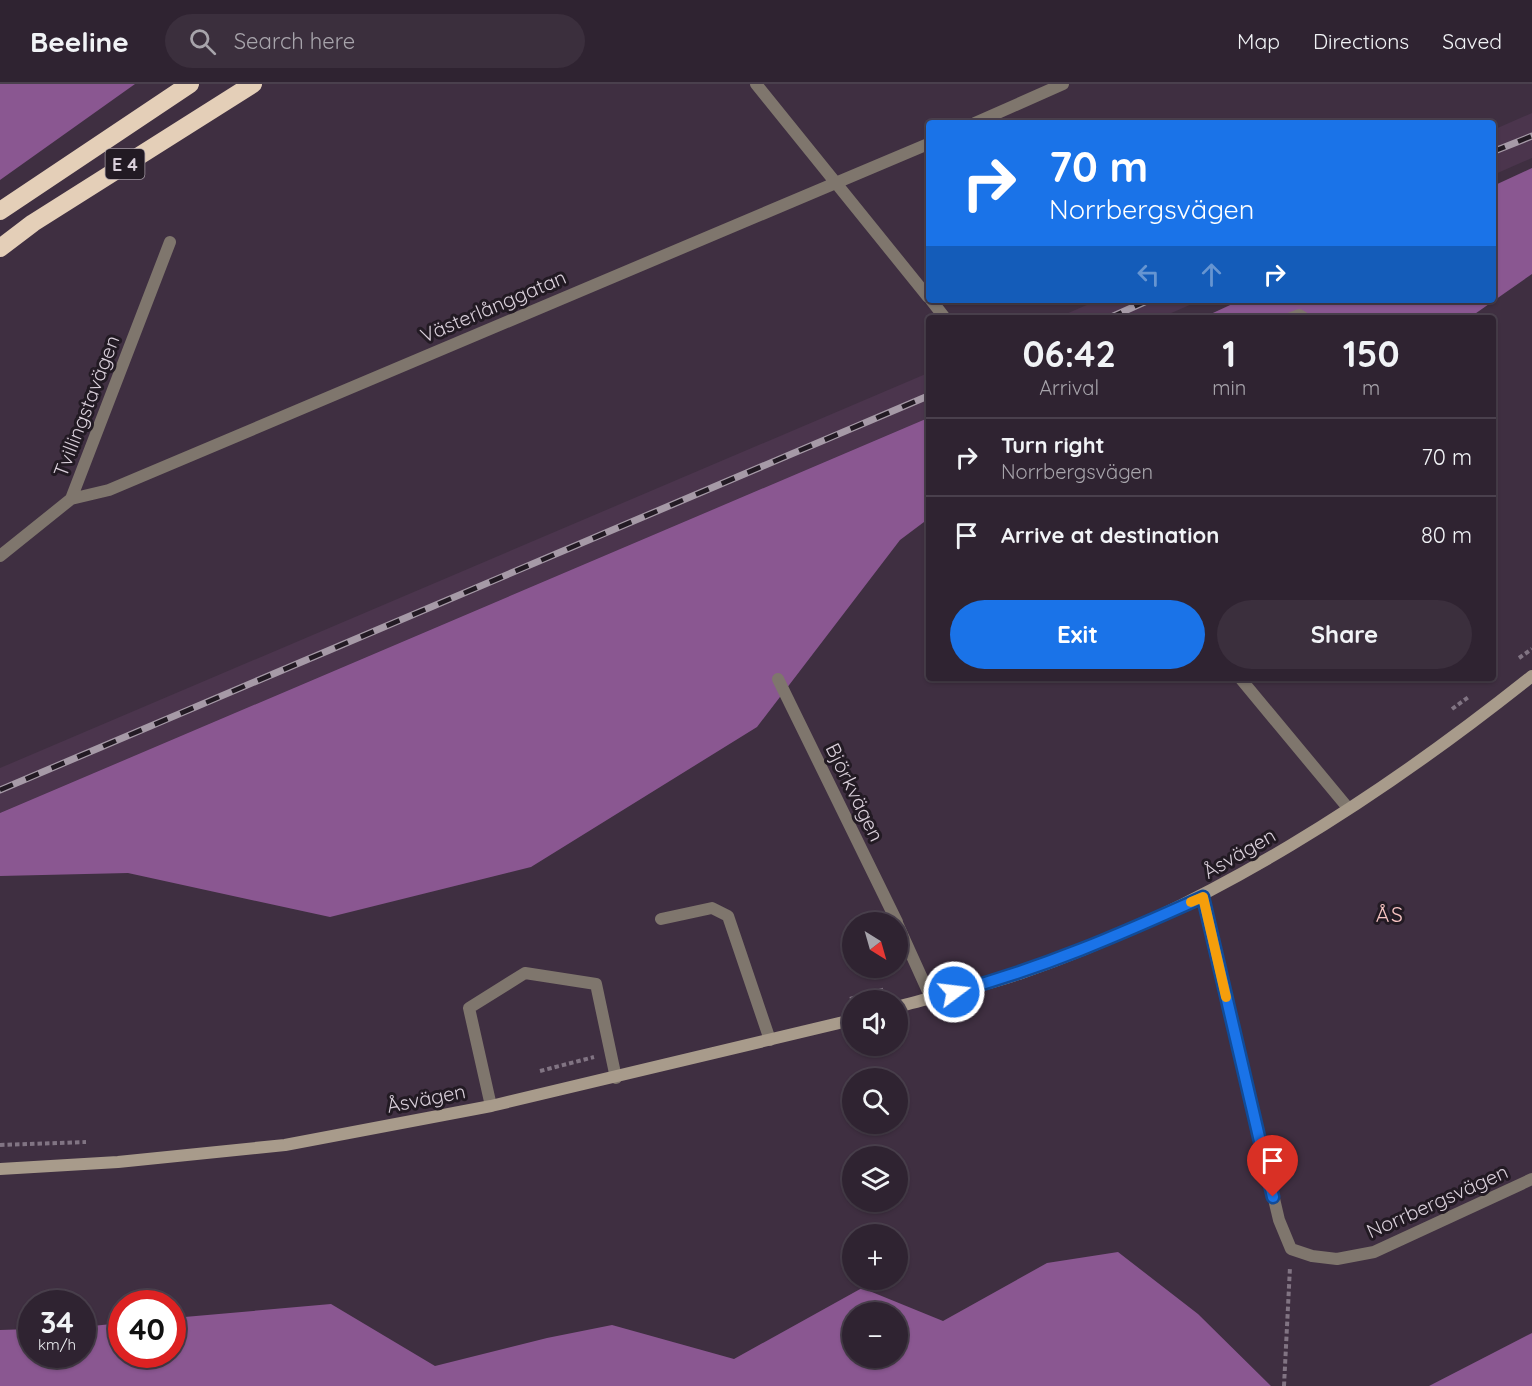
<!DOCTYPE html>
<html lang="en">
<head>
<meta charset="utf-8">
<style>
  :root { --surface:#2f2331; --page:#3b2f3d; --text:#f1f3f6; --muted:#a7a4ab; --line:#4a404d; --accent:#1a73e8 }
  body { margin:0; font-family:Quicksand,sans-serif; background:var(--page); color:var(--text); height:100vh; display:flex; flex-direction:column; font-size:22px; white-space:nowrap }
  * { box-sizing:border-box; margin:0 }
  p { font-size:20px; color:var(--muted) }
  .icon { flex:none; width:33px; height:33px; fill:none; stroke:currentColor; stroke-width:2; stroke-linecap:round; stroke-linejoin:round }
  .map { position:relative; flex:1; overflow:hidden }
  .side { position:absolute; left:926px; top:231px; width:570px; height:366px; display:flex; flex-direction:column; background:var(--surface); border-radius:6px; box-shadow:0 2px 4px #0004,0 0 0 2px var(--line) }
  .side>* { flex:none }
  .hud { position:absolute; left:926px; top:36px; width:570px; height:183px; border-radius:6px; box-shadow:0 2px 4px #0004,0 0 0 2px var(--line); background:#1a73e8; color:#fff; overflow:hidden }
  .needle { width:39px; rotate:143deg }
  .fabs { position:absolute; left:842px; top:828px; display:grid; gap:12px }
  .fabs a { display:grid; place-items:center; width:66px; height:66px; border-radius:50%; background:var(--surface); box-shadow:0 2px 4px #0004,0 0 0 2px var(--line); font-size:30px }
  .speed { position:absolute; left:18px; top:1206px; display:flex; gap:12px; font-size:30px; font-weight:700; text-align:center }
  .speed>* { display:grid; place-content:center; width:78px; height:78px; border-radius:50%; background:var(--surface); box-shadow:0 2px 4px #0004,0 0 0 2px var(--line); line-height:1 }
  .speed small { font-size:15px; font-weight:400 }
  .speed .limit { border:9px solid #d22; background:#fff; color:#111 }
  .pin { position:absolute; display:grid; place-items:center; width:51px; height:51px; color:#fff; margin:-62px -26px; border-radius:50% 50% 50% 0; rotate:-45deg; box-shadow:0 0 6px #0007 }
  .pin .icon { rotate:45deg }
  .me { position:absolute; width:66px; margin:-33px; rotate:75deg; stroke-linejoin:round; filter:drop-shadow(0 0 4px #0008) }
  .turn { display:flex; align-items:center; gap:21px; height:126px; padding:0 24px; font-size:27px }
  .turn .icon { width:78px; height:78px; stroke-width:2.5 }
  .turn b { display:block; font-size:42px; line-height:51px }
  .lanes { display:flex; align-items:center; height:57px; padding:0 24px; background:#0003; justify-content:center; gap:30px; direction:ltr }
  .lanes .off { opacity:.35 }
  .eta { display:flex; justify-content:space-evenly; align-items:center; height:102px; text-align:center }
  .eta b { font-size:36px; font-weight:700; line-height:42px }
  .primary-button { display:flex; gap:12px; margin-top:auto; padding:12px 24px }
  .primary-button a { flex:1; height:69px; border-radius:36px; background:var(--accent); color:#fff; font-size:24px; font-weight:700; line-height:69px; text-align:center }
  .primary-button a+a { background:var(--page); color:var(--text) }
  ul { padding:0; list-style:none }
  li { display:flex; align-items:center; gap:18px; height:78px; padding:0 24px; border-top:2px solid var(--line) }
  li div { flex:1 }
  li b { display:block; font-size:22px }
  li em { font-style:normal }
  header { display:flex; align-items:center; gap:36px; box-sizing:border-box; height:84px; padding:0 30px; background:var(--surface); border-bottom:2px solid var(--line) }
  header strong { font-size:28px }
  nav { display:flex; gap:33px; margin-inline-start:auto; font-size:21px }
  .search { width:420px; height:54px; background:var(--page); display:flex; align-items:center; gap:15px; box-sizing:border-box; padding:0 21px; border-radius:33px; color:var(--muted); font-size:22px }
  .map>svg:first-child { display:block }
</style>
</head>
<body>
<header>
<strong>Beeline</strong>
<div class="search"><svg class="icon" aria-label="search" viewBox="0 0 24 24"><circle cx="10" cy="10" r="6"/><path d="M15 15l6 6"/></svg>Search here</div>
<nav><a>Map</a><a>Directions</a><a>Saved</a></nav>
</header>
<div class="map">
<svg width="1532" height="1302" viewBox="0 0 1532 1302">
  <rect width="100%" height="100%" fill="#3f2f41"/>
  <path fill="#4b354d" d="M1532 29V74L1493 91V46Z
    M1098 216H1201L1160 234H1057Z
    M928 289V334L0 729V684Z"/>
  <path fill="#8a5791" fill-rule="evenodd" d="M0 0H135L0 96Z
    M1532 84V190L1469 234H1202L1241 216H1492L1493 102Z
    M928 334V435L900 456 757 643 531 783 330 833 128 789 0 792V729Z
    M1118 1168 1198 1230 1271 1302H0V1246L31 1245 32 1270H82L83 1243 121 1239 122 1270H172L173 1234 331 1220 435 1282 547 1254 612 1241 734 1275 862 1204 943 1237 1047 1179ZM852 1228H897V1274H852Z
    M1532 1249V1302H1429Z"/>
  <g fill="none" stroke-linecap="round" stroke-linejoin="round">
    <path stroke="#817483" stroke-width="4" stroke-dasharray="4.5 3" stroke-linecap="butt" d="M1519 574 1532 565
      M1452 625 1470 612
      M850 915 886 905
      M540 987 594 973
      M0 1061 86 1058
      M1284 1302 1290 1183"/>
    <path stroke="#7f766d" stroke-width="12" d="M756 0 928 213
      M975 39 1063 0
      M931 216 945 234
      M1291 234 1299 231 1304 234
      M71 415 109 406 928 60
      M0 472 71 415 170 158
      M1240 594 1348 724
      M778 595 897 838
      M1203 813 1279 1136 1291 1165 1312 1172 1337 1175 1374 1168 1532 1095
      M661 835 712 824 728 832 770 956
      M897 839 931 914
      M491 1022 469 924 525 889 596 900 616 994"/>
    <path stroke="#a89b8b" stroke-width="12" d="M897 923C939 911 983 903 1024 888 1210 823 1379 714 1532 592
      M0 1085 118 1078 285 1061 491 1022 852 936"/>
    <path stroke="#e4cfb8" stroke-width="18" d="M0 127 190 0
      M0 164 33 139 253 0"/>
    <defs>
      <path id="rail" d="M1492 68 1532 52
        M1109 234 1149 216
        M0 706 928 312"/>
    </defs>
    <use href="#rail" stroke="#a69aa7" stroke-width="7"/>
    <use href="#rail" stroke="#221a23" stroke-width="4.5" stroke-dasharray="14" stroke-linecap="butt"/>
  </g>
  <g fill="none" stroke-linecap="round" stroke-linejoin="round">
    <defs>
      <path id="route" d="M954 908C1043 884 1119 851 1203 813L1273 1113"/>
    </defs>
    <use href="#route" stroke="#114b97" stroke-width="15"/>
    <use href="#route" stroke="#1a73e8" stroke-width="10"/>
    <path stroke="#f59e0b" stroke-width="10" d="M1191 818 1203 813 1226 913"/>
  </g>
  <g text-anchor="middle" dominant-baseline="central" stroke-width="6" stroke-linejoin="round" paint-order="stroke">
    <rect fill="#221a23" stroke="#a299a3" stroke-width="1.5" x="105.5" y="65" width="39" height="30" rx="4.5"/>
    <g font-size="18" font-weight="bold" fill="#d9cfda">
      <text x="125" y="80">E 4</text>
    </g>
    <g font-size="20" fill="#d9cfda" stroke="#221a23">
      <text transform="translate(493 222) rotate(-23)">Västerlånggatan</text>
      <text transform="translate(86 322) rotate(-69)">Tvillingstavägen</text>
      <text transform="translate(855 708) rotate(64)">Björkvägen</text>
      <text transform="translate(1239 769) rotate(-30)">Åsvägen</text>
      <text transform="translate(426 1014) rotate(-11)">Åsvägen</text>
      <text transform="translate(1437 1117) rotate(-24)">Norrbergsvägen</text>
    </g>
    <g font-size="21" letter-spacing="1.5" fill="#fac6c4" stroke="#221a23">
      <text x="1390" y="830">ÅS</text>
    </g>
  </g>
</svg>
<div class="fabs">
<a><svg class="needle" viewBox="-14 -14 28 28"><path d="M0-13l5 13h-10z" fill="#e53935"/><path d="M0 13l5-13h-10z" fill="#a7a4ab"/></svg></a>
<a><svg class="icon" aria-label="sound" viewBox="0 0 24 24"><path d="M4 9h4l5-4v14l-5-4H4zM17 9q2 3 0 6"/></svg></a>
<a><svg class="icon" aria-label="search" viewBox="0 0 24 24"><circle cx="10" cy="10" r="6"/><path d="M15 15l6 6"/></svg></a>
<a><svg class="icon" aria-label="layers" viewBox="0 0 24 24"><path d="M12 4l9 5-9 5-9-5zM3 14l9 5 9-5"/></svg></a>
<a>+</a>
<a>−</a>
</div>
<div class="speed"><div>34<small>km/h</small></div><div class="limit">40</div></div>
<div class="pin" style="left:1273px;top:1113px;background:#d93025"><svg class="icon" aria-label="arrive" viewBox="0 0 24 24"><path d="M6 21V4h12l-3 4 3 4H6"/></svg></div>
<svg class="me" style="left:954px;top:908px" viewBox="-20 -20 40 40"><circle r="17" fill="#1a73e8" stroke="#fff" stroke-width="3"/><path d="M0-11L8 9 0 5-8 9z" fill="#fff"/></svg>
<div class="hud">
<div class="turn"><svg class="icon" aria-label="right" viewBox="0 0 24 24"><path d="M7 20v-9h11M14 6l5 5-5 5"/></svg><div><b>70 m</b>Norrbergsvägen</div></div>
<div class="lanes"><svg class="icon off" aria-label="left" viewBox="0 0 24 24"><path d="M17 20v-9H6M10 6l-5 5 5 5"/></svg><svg class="icon off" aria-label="ahead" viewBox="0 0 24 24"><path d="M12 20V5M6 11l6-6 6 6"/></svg><svg class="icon" aria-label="right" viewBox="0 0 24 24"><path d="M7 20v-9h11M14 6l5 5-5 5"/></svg></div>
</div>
<section class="side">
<div class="eta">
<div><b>06:42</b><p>Arrival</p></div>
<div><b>1</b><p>min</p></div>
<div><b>150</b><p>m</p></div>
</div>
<ul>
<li><svg class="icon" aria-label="right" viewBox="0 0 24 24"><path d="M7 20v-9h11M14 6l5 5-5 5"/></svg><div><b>Turn right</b><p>Norrbergsvägen</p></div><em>70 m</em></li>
<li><svg class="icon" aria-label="arrive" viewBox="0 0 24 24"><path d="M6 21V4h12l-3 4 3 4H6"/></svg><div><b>Arrive at destination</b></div><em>80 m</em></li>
</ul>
<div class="primary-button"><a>Exit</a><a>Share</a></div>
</section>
</div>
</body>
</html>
